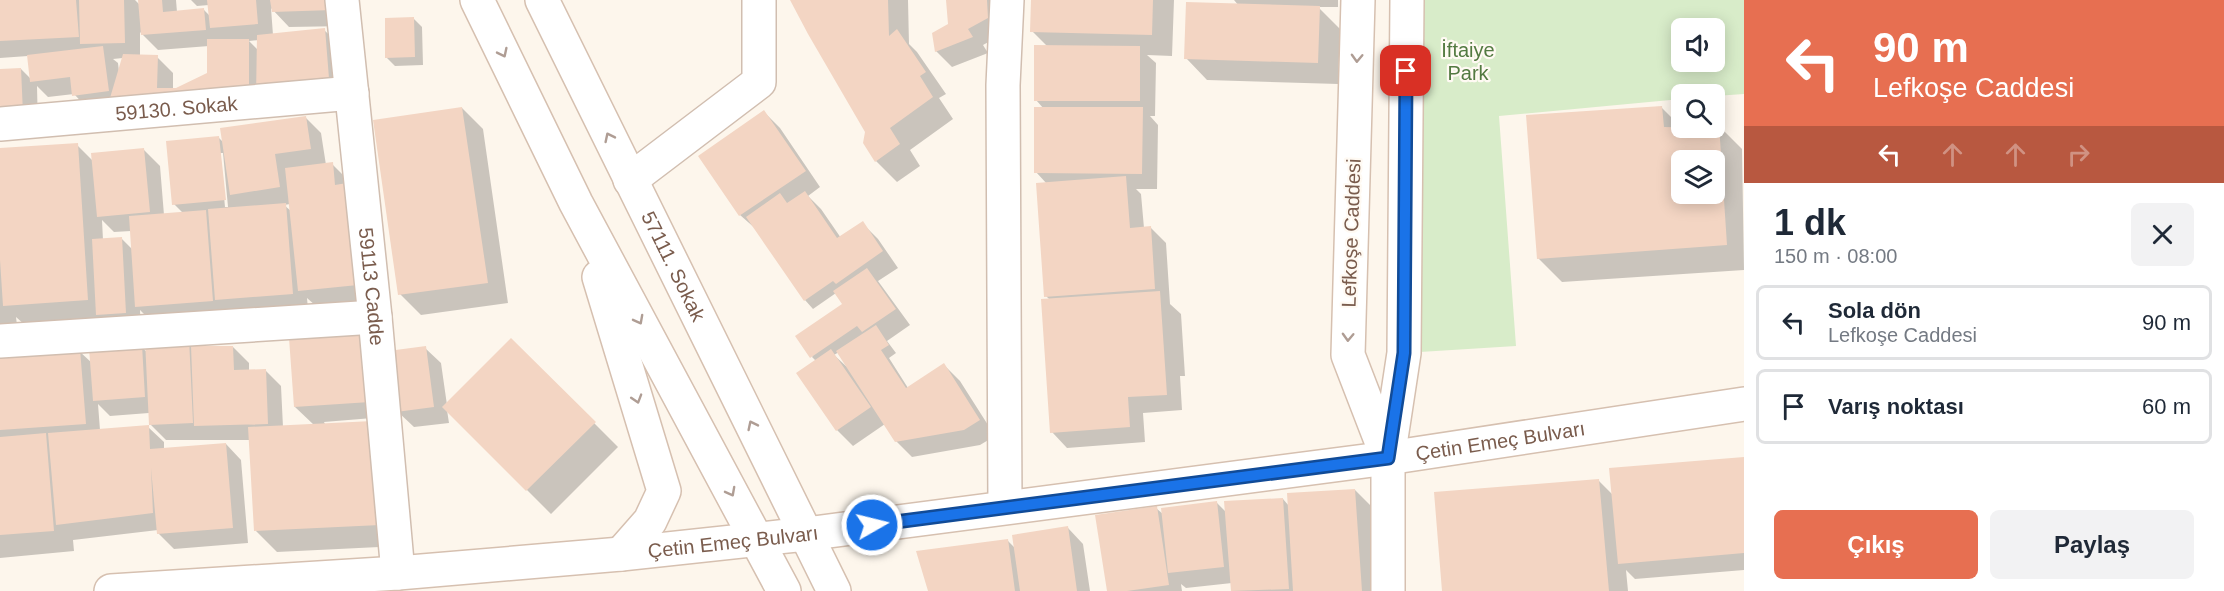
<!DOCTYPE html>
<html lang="tr">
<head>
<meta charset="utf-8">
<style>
  :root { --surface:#fff; --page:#f2f2f3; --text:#1f2937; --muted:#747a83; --line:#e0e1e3; --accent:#e76f51 }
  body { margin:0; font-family:Arial,sans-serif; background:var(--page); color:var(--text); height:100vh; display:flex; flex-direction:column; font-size:22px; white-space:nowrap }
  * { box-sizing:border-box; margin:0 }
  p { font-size:20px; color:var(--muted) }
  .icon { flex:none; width:33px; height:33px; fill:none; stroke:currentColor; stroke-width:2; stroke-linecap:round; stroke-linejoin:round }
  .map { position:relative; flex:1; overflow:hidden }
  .drawer { display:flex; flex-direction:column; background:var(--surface); width:480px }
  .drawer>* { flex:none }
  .banner { background:#e76f51; color:#fff; overflow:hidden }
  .buttons { position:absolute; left:1671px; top:18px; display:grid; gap:12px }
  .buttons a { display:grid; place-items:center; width:54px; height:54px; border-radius:9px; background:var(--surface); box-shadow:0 3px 15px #0003; font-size:30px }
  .pin { position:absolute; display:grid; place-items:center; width:51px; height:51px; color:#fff; margin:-26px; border-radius:12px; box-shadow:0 3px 9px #0006 }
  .me { position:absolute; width:66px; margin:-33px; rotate:82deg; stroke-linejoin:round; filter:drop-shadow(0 0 4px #0008) }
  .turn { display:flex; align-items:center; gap:21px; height:126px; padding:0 30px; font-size:27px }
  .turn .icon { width:78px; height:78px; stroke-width:2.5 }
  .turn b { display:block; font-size:42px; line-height:51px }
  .lanes { display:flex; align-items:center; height:57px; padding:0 30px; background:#0003; justify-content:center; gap:30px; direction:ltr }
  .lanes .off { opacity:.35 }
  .round { display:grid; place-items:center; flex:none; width:63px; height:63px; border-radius:9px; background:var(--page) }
  .summary { display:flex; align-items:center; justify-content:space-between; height:102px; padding:0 30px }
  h1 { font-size:36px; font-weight:800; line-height:45px }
  .cta { display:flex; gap:12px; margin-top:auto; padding:12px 30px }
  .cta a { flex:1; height:69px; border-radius:9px; background:var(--accent); color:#fff; font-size:24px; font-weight:800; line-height:69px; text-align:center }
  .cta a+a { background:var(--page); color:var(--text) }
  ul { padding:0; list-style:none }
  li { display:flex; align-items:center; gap:18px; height:75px; margin:0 12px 9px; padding:0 18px; border:3px solid var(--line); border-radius:9px }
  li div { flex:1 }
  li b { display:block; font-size:22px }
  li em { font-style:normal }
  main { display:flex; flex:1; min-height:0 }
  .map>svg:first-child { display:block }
</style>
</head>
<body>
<main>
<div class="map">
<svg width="1744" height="591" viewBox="0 0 1744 591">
  <rect width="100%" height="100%" fill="#fdf6ec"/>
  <path fill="#d8ecc9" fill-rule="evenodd" d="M1407 0H1744V94L1715 96 1714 94H1682L1681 99 1499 116 1516 346 1404 353ZM1682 28H1714V62H1682Z"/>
  <path fill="#0003" fill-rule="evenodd" d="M0 0H135L140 5V0H176L177 12 204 10 210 16 209 5 197 6 191 0H342L348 26 289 27 271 8 273 35 324 30 340 45 346 106 90 111 74 94 48 97 37 86 38 129 0 131V70L21 69 32 80 28 56 0 58ZM140 32 158 50 209 46V74L173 90V73L157 57 140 56ZM259 40V51L249 41ZM123 58 119 72 118 63 113 59Z
    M792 0H908L909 44 917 52 946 94 939 98 953 119 910 150 920 166 897 182 876 161 867 131Z
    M948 0H1000L1003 34 983 45 988 53 952 67 936 51 949 25Z
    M1033 0H1174L1172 56 1147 55 1156 63 1155 116H1150L1158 125 1157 189H1136L1141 194 1144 228 1150 227 1166 243 1170 304 1181 314 1185 376H1180L1182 410 1143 413 1145 442 1067 448 1052 432 1050 300 1046 296 1047 184 1036 172 1044 109 1036 100 1048 47 1032 31Z
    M1234 0H1338V7H1318L1340 29 1338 84 1207 80 1186 58 1239 6Z
    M414 19 422 27 423 65 395 66 386 57Z
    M1661 107 1682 128H1714L1718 125 1742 149 1744 270 1562 282 1538 258ZM1682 160H1714V194H1682Z
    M462 108 483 129 508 303 421 315 400 294Z
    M764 112 780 128 820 187 808 196 821 209 841 238 862 223 878 239 898 268 878 281 910 325 887 341 896 353 889 358 908 388 944 365 960 381 995 436 980 445 912 457 896 441 885 424 853 446 837 430 816 361 812 357 844 304 836 293 813 309 805 300 757 230 740 215ZM839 352 847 367 834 355Z
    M305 117 321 133 326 165 332 164 348 180 373 300 316 306 307 298 308 309 153 323 140 310 141 328 26 326 16 317 17 325 0 326V150L77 145 93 161 144 150 160 166 164 215 183 213 174 204 219 138 223 142ZM220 153H223L228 207H225ZM290 204 291 211 284 205ZM102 220 114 232 131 231 133 250 121 238 103 240Z
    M291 339 385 417 324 422 325 424 400 546 277 552 256 531 250 440H166L150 424 149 413 110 416 98 404 100 430 148 427 164 442V449L226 444 241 460 248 543 174 549 158 533V530L73 540 74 551 0 558V353L79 351 92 363 141 347 147 352 189 340 197 348 233 347 249 363V371L265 370 281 386 283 427 314 425 295 407Z
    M511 340 618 447 551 514 447 410 449 423 414 427 398 412 425 348 441 363 447 405Z
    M1744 458V570L1635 579 1626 570 1628 591H1444L1599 481 1613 495Z
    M1355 490 1371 506 1376 591H1232V583L1186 588 1181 584 1182 591H1108L1156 508 1164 515 1217 503 1227 513 1283 499 1289 506Z
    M1068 528 1083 544 1090 591H930L1008 541 1015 548Z"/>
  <path fill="#f3d5c3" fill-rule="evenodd" d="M0 0H76L79 37 0 41Z
    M79 0H124L125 43 80 44Z
    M138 0H162L163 12 204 8 206 30 141 35Z
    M207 0H256L258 24 210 28Z
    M270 0H331L333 10 272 12Z
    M790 0H888L889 36 897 29 926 72 920 76 933 97 890 128 900 144 875 162 863 143 865 132 808 34Z
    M946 0H987L988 18 968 29 973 37 935 52 932 33 948 24Z
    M1031 0H1153L1152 35 1030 32Z
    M1186 2 1320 6 1318 63 1184 59Z
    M414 17 415 57 385 58V18Z
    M325 28 330 91 256 96 257 35Z
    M207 39H249V99L110 98 123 54 158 55 157 88H176L207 73Z
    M1034 45 1140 46V101H1034Z
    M103 46 109 91 72 96 70 77 30 82 27 55Z
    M21 68 23 114 0 115V69Z
    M1662 106 1664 127 1714 128V124H1719L1727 245 1537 259 1526 115ZM1682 160H1714V194H1682Z
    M462 107 488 283 398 295 373 120Z
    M1034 107H1143L1142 174 1034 173Z
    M764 110 806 171 739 216 698 156Z
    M306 116 311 149 275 154 280 187 230 195 220 128Z
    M219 136 226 200 172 205 166 141Z
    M78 143 88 300 3 306 0 260V148Z
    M144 148 150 212 97 217 91 153Z
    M333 162 335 185 347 183 358 285 298 291 285 168Z
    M1126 176 1130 228 1151 226 1155 289 1044 297 1036 183Z
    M805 191 837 238 863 221 883 251 836 284 833 281 804 301 746 217 780 193 787 203Z
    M286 203 293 294 215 300 208 209Z
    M206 210 213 301 135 307 129 216Z
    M122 237 126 313 96 315 92 239Z
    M867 268 896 309 862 332 857 326 810 358 795 336 842 304 833 291Z
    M1160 291 1167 395 1128 397 1130 427 1050 433 1041 299Z
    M876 325 889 345 881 350 906 388 944 363 980 420 964 430 895 442 836 351Z
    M365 332 370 402 294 407 289 338Z
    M189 338 193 423 149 425 145 340Z
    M511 338 596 422 526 491 442 407Z
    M142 345 145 397 93 401 89 348Z
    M191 346H233L234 370 266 369 268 424 194 426Z
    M426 346 434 407 396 412 388 351Z
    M80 349 86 424 0 430V351Z
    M831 349 871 407 836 431 796 373Z
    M373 421 380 525 254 531 248 427Z
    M149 425 150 449 226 443 233 528 157 534 151 468 153 513 56 525 48 433Z
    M46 433 54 531 0 535V437Z
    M1744 457V553L1618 564 1609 468Z
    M1599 479 1609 591H1442L1434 492Z
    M1355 489 1362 591H1293L1287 493Z
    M1283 498 1289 589 1231 591 1224 501Z
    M1217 501 1224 567 1168 573 1161 508Z
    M1157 506 1169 585 1127 591H1107L1095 515Z
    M1068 526 1077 591H1020L1012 535Z
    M1008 539 1015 591H928L916 551Z"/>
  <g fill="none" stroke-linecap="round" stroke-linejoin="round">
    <defs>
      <g id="street">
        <path id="s1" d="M342 0 375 317 398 573"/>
        <path id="s2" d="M0 124 352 93"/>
        <path d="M630 180 759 82V0"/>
        <path d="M0 341 375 317"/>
        <path d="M1005 507 1003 85 1007 0"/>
      </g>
      <g id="secondary">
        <path d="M477 0 576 203 784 591"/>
        <path id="s3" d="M542 0 834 591"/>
        <path d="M1358 0 1348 355 1387 456"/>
        <path d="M599 277 664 491 650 521 621 554"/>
        <path id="s4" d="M111 591 398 573 621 554 806 534 1388 458 1744 404"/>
        <path d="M1388 591V458L1404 353 1407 0"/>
      </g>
    </defs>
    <use href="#street" stroke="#d1beb0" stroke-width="36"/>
    <use href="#secondary" stroke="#d6c0b0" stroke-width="36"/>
    <use href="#street" stroke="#fff" stroke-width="33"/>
    <use href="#secondary" stroke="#fff" stroke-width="33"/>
  </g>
  <defs><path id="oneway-chevron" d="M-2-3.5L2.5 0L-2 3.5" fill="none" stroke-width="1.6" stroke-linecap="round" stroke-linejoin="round" transform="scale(1.5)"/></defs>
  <g stroke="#af9d94">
    <use href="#oneway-chevron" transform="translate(503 53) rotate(64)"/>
    <use href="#oneway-chevron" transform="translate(1357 58) rotate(92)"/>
    <use href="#oneway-chevron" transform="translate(609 137) rotate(-116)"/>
    <use href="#oneway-chevron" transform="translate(639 320) rotate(62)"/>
    <use href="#oneway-chevron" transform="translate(1348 337) rotate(92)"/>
    <use href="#oneway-chevron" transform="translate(637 399) rotate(73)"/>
    <use href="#oneway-chevron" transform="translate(752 425) rotate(-116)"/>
    <use href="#oneway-chevron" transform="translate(731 492) rotate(62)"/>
  </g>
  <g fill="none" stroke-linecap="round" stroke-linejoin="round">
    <defs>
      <path id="route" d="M872 525 1388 458 1404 353 1406 71"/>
    </defs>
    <use href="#route" stroke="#114b97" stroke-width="15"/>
    <use href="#route" stroke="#1a73e8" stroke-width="10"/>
  </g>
  <g text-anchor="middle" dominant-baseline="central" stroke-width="4.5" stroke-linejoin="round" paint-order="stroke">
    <g font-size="20" fill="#537a41" stroke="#fffaf3">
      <text x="1468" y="50">İftaiye<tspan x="1468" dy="23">Park</tspan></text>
    </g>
    <g font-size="20" fill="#7a5c4d" stroke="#fffaf3">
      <text stroke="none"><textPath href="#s2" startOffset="177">59130. Sokak</textPath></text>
      <text transform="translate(1351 233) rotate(-88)">Lefkoşe Caddesi</text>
      <text stroke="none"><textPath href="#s3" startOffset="297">57111. Sokak</textPath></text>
      <text stroke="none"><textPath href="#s1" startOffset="288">59113 Cadde</textPath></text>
      <text stroke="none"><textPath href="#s4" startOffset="1398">Çetin Emeç Bulvarı</textPath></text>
      <text stroke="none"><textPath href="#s4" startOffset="624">Çetin Emeç Bulvarı</textPath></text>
    </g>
  </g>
</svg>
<div class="buttons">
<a><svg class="icon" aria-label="sound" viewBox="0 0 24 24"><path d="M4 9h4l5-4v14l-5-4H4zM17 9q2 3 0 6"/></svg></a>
<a><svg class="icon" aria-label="search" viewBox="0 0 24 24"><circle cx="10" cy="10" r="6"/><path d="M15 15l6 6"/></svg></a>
<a><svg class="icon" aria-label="layers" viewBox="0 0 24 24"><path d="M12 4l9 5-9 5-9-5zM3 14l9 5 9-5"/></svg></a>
</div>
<div class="pin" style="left:1406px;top:71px;background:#d93025"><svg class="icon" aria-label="arrive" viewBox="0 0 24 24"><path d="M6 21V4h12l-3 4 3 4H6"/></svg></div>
<svg class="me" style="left:872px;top:525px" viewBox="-20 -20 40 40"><circle r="17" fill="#1a73e8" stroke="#fff" stroke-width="3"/><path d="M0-11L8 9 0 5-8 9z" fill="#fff"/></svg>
</div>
<section class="drawer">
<div class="banner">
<div class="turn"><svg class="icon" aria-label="left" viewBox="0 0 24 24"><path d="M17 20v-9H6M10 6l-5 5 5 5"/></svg><div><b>90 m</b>Lefkoşe Caddesi</div></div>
<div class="lanes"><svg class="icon" aria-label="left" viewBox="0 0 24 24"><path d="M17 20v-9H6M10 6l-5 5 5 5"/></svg><svg class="icon off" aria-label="ahead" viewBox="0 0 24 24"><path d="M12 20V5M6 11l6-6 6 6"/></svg><svg class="icon off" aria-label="ahead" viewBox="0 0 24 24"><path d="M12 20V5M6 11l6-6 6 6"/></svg><svg class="icon off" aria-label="right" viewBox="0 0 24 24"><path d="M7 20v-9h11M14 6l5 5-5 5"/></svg></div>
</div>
<div class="summary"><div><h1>1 dk</h1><p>150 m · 08:00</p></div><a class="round"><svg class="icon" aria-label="close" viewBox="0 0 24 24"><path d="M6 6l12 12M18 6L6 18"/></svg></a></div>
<ul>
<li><svg class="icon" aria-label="left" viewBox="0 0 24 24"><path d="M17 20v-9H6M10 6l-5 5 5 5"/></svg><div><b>Sola dön</b><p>Lefkoşe Caddesi</p></div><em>90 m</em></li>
<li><svg class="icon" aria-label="arrive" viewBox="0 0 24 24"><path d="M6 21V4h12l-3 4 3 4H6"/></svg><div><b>Varış noktası</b></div><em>60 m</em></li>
</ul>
<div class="cta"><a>Çıkış</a><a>Paylaş</a></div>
</section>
</main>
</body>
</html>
